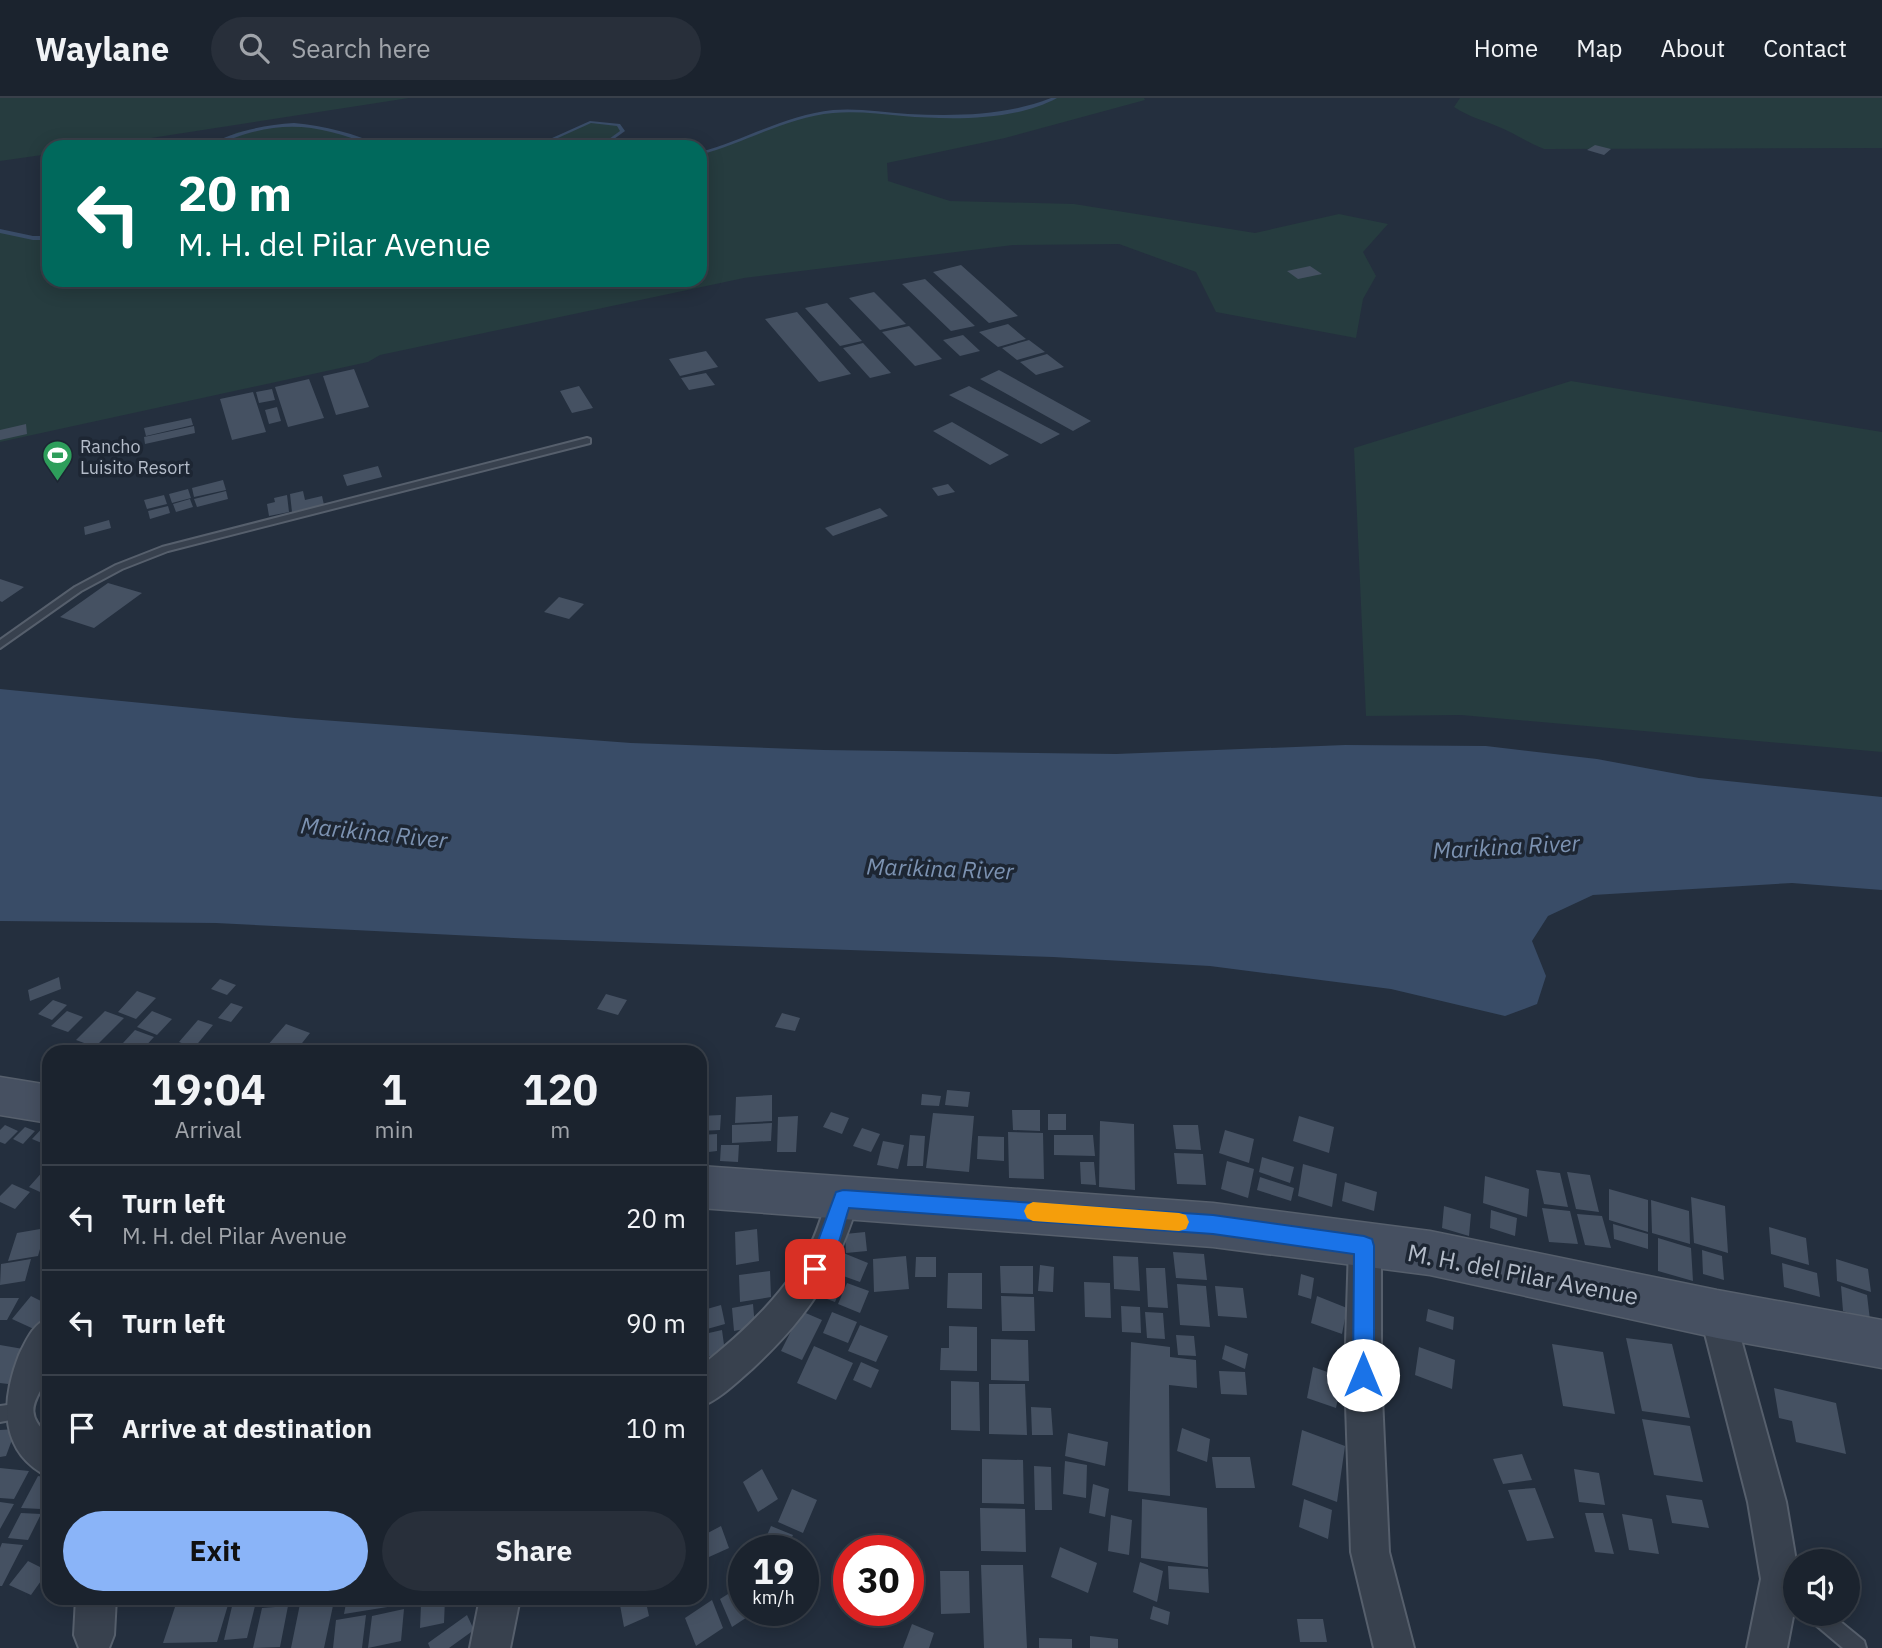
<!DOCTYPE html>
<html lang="en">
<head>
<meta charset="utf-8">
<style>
  :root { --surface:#1b232e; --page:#282f3a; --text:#f1f3f6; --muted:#a0a4aa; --line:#39404a; --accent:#8ab4f8 }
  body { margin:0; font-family:"IBM Plex Sans",sans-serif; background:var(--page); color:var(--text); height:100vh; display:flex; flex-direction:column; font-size:26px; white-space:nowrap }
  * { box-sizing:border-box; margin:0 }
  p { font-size:23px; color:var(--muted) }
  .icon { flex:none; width:38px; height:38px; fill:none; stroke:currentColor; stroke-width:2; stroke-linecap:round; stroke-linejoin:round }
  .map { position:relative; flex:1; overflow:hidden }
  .side { position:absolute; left:42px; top:947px; width:665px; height:560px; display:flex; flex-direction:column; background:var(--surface); border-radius:21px; box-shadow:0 4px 18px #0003,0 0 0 2px var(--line) }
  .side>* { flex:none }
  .guide { position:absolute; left:42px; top:42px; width:665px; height:147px; border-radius:21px; box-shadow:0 4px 18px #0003,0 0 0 2px var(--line); background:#00695c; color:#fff; overflow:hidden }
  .controls { position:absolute; left:1783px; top:1451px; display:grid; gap:14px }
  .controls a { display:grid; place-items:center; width:77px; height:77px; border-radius:50%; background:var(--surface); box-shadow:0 4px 18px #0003,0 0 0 2px var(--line); font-size:35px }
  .speed { position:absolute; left:728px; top:1437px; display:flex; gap:14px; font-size:35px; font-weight:700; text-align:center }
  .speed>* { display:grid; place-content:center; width:91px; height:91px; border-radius:50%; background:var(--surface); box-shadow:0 4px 18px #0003,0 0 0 2px var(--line); line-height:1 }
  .speed small { font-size:18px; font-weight:400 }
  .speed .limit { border:10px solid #d22; background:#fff; color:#111 }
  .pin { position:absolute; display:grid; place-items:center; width:60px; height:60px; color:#fff; margin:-30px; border-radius:14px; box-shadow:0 4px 10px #0006 }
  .me { position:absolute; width:77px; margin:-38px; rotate:0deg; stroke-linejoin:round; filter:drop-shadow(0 0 5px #0008) }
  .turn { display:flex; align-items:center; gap:24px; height:147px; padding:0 21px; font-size:32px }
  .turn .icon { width:91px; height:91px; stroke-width:2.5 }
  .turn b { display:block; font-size:49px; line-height:60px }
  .eta { display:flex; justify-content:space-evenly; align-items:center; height:119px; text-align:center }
  .eta b { font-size:42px; font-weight:700; line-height:49px }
  .action { display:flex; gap:14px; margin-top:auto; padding:14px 21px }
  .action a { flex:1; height:80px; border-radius:42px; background:var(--accent); color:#111; font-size:28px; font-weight:700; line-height:80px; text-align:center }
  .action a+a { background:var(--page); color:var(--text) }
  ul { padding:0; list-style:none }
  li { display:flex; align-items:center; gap:21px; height:105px; padding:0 21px; border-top:2px solid var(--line) }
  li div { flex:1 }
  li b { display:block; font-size:26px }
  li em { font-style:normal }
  header { display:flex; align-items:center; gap:42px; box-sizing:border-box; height:98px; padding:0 35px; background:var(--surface); border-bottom:2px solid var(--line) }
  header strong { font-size:33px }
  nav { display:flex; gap:38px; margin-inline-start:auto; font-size:24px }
  .search { width:490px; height:63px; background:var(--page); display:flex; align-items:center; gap:18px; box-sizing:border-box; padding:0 24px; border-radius:38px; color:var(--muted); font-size:26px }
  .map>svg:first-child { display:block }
</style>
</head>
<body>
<header>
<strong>Waylane</strong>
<div class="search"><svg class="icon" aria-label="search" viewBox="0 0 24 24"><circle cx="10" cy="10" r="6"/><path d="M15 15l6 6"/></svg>Search here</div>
<nav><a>Home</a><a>Map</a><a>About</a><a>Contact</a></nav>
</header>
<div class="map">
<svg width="1882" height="1550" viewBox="0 0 1882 1550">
  <rect width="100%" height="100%" fill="#242f3e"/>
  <path fill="#263c3f" d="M0 0H409L93 49H49V56L0 63Z
    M1055 0H1144L1145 2 1005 40 887 65 888 83 950 103 1074 106 1255 135 1339 116 1388 126 1363 154 1376 178 1363 201 1356 240 1216 214 1196 174 1119 146 1013 147 744 180 380 257 368 264 0 344V133L33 140H49V182H700V56C740 46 783 21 822 15 851 10 878 15 907 17 956 19 1010 19 1055 0Z
    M1460 0H1882V50L1544 51C1528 45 1514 35 1499 29 1483 22 1469 19 1454 9Z
    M590 24 618 27 623 33 600 49H534Z
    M295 27C327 29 351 37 380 49H207L238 34Z
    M1571 283 1882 334V654L1461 617 1366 618 1354 350Z"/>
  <path fill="#394c67" d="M0 591 295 620 631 645 824 652 1116 656 1345 647 1486 648 1597 661 1699 680 1882 699V792L1792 785 1593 797 1548 818 1532 843 1546 878 1537 906 1505 918 1391 891 1210 868 1053 859 535 841 216 825 0 823Z"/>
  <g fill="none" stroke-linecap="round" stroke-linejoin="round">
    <path fill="#394c67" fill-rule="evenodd" d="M1051 0H1057C1015 23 951 22 903 18 880 16 857 13 833 15 787 19 745 45 700 57V54C744 42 786 17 833 12 858 10 883 14 908 16 956 18 1005 18 1051 0Z
      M590 23 620 26 625 33 603 49H598L620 33 617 28 591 25 538 49H532Z
      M294 25C324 28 356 35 382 49H376C310 23 277 21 211 49H205C231 34 263 27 294 25Z
      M0 131 33 138H49V142H33L0 135Z"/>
  </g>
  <path fill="#455162" d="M1595 47 1611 51 1604 57 1587 52Z
    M961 167 1018 218 989 225 933 174Z
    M1310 168 1322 176 1298 181 1287 173Z
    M925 181 975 228 951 233 902 186Z
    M874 194 906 226 880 232 849 200Z
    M827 205 862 243 840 248 805 210Z
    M797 214 851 276 819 284 765 221Z
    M1008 226 1026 241 998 249 979 234Z
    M909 228 942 261 915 268 882 234Z
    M963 237 980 253 960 258 943 242Z
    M1029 242 1045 254 1017 262 1002 250Z
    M863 245 891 275 870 280 843 250Z
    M706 253 718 269 680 278 669 261Z
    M1047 256 1064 269 1036 277 1020 264Z
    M354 271 369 309 336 317 323 278Z
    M999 272 1091 323 1073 333 980 281Z
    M706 275 715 287 689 292 681 280Z
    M309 281 324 320 288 329 275 289Z
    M579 288 593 310 572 315 560 293Z
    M969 288 1060 336 1041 346 949 297Z
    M272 291 275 302 259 305 256 294Z
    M253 294 266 334 232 342 220 301Z
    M277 309 281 323 269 326 265 312Z
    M191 320 193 327 146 338 144 330Z
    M952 324 1009 357 990 367 933 333Z
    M26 326 27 336 0 342V332Z
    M194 328 195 335 145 346 144 339Z
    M378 368 382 379 347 388 343 377Z
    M223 382 226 392 194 399 192 390Z
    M948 386 955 394 938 398 932 390Z
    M188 391 191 400 172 405 169 396Z
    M226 393 228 401 197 409 194 401Z
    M303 393 305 402 322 398 324 407 292 414 290 396Z
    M164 397 167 406 147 411 144 402Z
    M287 397 289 414 269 418 267 406 275 404 274 400Z
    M190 401 193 409 176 414 173 406Z
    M168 408 170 415 150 421 148 413Z
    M880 410 888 418 833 438 825 430Z
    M109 422 111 430 85 437 84 429Z
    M0 481 24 489 2 504 0 503Z
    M108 485 142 495 94 530 60 519Z
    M559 499 584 506 569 521 544 514Z
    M59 879 61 891 30 903 28 892Z
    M220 881 236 887 227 897 211 891Z
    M137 893 156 900 136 921 118 914Z
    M606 896 627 902 618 917 597 911Z
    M53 902 67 907 52 922 38 916Z
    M231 905 243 909 231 924 218 920Z
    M67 913 83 919 68 934 51 928Z
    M105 913 124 920 95 949 76 942Z
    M152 913 172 921 157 937 137 929Z
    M782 915 800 920 795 933 775 929Z
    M198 922 213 927 194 950 179 944Z
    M286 926 310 935 295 954H281L267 948Z
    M135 932 154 939 142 952 123 945Z
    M947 992 970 994 968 1009 945 1007Z
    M922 996 941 998 939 1008 921 1007Z
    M772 997V1023L735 1025 736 999Z
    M1012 1012H1040V1033L1013 1032Z
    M831 1014 849 1020 842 1036 823 1029Z
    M933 1015 974 1018 969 1074 926 1070Z
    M1048 1016H1066V1032H1048Z
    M721 1017 720 1032 700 1033V1018Z
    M798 1018 796 1054H777L778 1019Z
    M1299 1018 1334 1029 1329 1055 1293 1043Z
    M49 1023V1048L32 1041Z
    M1100 1023 1134 1026 1135 1092 1099 1089Z
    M772 1025 771 1043 732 1045V1027Z
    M5 1027 18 1033 5 1046 0 1044V1032Z
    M1173 1027H1198L1201 1052 1176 1051Z
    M25 1029 35 1033 23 1046 13 1041Z
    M862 1030 880 1036 871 1054 853 1048Z
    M1225 1032 1254 1041 1249 1065 1219 1055Z
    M1008 1034 1043 1035 1044 1081 1009 1080Z
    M717 1036V1053L700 1055 701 1037Z
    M910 1037 925 1038 923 1068H907Z
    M1054 1037H1093L1095 1058 1054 1057Z
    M978 1038 1004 1039V1063L977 1061Z
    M883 1043 904 1047 898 1071 877 1067Z
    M721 1047H739L738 1064 720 1063Z
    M1174 1055 1203 1056 1206 1087 1177 1086Z
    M1262 1059 1294 1069 1290 1085 1259 1074Z
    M1227 1063 1254 1071 1248 1100 1221 1091Z
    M1080 1064H1094L1096 1087 1081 1086Z
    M1303 1066 1337 1076 1332 1109 1298 1098Z
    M45 1071 49 1073V1098L29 1089Z
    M1536 1072 1560 1075 1568 1109 1544 1106Z
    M1567 1074 1590 1077 1599 1114 1576 1111Z
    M1485 1078 1529 1091 1527 1119 1483 1105Z
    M1260 1079 1294 1090 1291 1103 1257 1092Z
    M1345 1084 1377 1094 1374 1113 1342 1103Z
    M12 1086 30 1094 15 1111 0 1104V1098Z
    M1609 1091 1648 1102V1134L1609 1122Z
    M1691 1099 1725 1108 1728 1155 1694 1145Z
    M1651 1102 1689 1113 1690 1146 1652 1135Z
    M1444 1108 1471 1116 1469 1138 1442 1130Z
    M1542 1110 1570 1113 1578 1146 1549 1144Z
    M1491 1112 1517 1120 1515 1138 1490 1130Z
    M1577 1116 1602 1118 1611 1150 1585 1147Z
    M1613 1126 1648 1136V1151L1614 1141Z
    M1769 1129 1806 1140 1809 1167 1771 1156Z
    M46 1130 38 1158 8 1163 17 1135Z
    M757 1131 759 1163 736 1167 735 1134Z
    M865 1134 867 1153 846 1155 845 1136Z
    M1658 1140 1691 1150 1693 1183 1658 1173Z
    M1702 1152 1722 1158 1724 1182 1703 1176Z
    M841 1154 868 1165 860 1184 832 1174Z
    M1173 1154 1204 1156 1207 1182 1176 1180Z
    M906 1158 909 1191 874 1194 873 1161Z
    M1113 1158 1138 1159 1140 1193 1114 1191Z
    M916 1159H936V1179H915Z
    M31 1161 25 1183 0 1187 1 1166Z
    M1836 1161 1868 1171 1871 1194 1837 1183Z
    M1782 1165 1817 1175 1820 1199 1784 1189Z
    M1040 1167 1054 1169 1053 1194 1038 1193Z
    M1000 1168H1033V1196L1001 1195Z
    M1146 1170H1165L1168 1210 1148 1209Z
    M770 1173 771 1199 740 1204 739 1177Z
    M948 1175H982V1211L947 1210Z
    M1301 1176 1314 1180 1311 1201 1298 1197Z
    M827 1181 842 1187 835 1204 819 1198Z
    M1084 1184 1110 1185 1111 1220 1085 1219Z
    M847 1185 869 1193 860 1215 838 1206Z
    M1177 1186 1206 1188 1210 1229 1180 1227Z
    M1215 1188 1243 1190 1247 1220 1218 1218Z
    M1841 1188 1867 1197 1870 1222 1843 1213Z
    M31 1198 49 1207V1217L36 1232 12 1221Z
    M1001 1198 1034 1199 1035 1233H1002Z
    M1317 1198 1347 1210 1342 1236 1311 1225Z
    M0 1200H19L7 1222H0Z
    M753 1206 755 1229 734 1233 732 1210Z
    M721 1207 725 1226 700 1233V1213Z
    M1121 1208 1140 1209 1141 1235 1122 1234Z
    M1428 1211 1454 1219 1453 1232 1426 1223Z
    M801 1213 822 1222 802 1262 781 1253Z
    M832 1214 857 1224 848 1245 823 1235Z
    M1145 1214 1163 1215 1165 1241 1147 1240Z
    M860 1227 888 1238 876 1264 848 1253Z
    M949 1228 977 1229V1273L940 1272 941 1250H949Z
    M722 1232 725 1254 700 1261V1237Z
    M1176 1237 1194 1238 1196 1258 1178 1257Z
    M1626 1240 1672 1246 1690 1320 1642 1313Z
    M991 1241 1028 1242 1029 1283 991 1282Z
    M1131 1244 1170 1249V1259L1196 1262 1197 1290 1169 1287 1170 1398 1128 1393Z
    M1552 1246 1603 1254 1615 1316 1563 1308Z
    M0 1247 29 1252 8 1286 0 1285Z
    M1225 1247 1248 1256 1245 1271 1222 1261Z
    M814 1248 853 1265 836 1302 797 1285Z
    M1419 1249 1455 1262 1452 1291 1415 1277Z
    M861 1264 879 1272 871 1290 853 1282Z
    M1313 1269 1342 1279 1336 1310 1307 1300Z
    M1219 1273 1245 1274 1247 1297 1221 1296Z
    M951 1283 979 1284 980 1333 951 1332Z
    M989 1286H1025L1027 1337 989 1336Z
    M1774 1290 1836 1305 1846 1356 1796 1344 1792 1323 1779 1320Z
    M1031 1309 1051 1310 1053 1337H1032Z
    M1642 1321 1690 1328 1703 1384 1654 1377Z
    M1182 1330 1210 1341 1207 1364 1177 1353Z
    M16 1331 6 1358 0 1359V1332Z
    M1302 1332 1345 1348 1337 1404 1292 1387Z
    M1068 1335 1108 1344 1105 1368 1065 1358Z
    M1522 1356 1532 1382 1503 1386 1493 1361Z
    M1212 1359H1250L1255 1390H1216Z
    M982 1361 1023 1362 1024 1406 982 1405Z
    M1065 1363 1087 1367 1086 1400 1063 1396Z
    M1034 1368 1051 1369 1052 1412H1035Z
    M0 1370 29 1373 14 1401 0 1400Z
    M762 1371 778 1401 758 1414 743 1384Z
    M1574 1371 1599 1375 1605 1407 1579 1404Z
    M38 1378 49 1380V1396L41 1411 21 1410Z
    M1093 1386 1109 1391 1105 1419 1089 1415Z
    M1535 1390 1554 1440 1527 1443 1508 1392Z
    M792 1391 817 1402 803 1435 778 1424Z
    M1666 1397 1702 1402 1709 1430 1672 1425Z
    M1142 1401 1207 1410 1208 1469 1141 1460Z
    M1304 1401 1332 1412 1328 1441 1299 1429Z
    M0 1404 14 1406 0 1431Z
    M980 1410 1025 1411 1026 1454 981 1453Z
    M21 1415 41 1416 28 1442 8 1440Z
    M1585 1415H1603L1614 1456 1595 1454Z
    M1622 1416 1652 1421 1659 1456 1629 1452Z
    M1111 1417 1132 1422 1129 1457 1108 1453Z
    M721 1428 729 1450 709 1459 702 1438Z
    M771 1428 793 1437 786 1452H769L762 1449Z
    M2 1445 23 1447 2 1488H0V1450Z
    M1060 1449 1097 1465 1088 1495 1051 1479Z
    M28 1463 48 1473 31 1497 9 1487Z
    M1140 1464 1163 1473 1157 1504 1133 1494Z
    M981 1467H1023L1027 1550H984Z
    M1168 1468 1208 1471 1209 1495 1169 1491Z
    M940 1473H969L970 1515 941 1516Z
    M744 1486V1512H758L732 1529 720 1501Z
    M178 1500H230L217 1544 163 1545Z
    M234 1500H257L247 1540 224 1542Z
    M347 1500H407L406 1506 344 1516Z
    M637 1500H645L649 1518 624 1529 620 1507Z
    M445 1501 444 1525 420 1530 421 1506Z
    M712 1502 723 1530 696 1548 685 1520Z
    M334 1503 324 1550H291L300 1506Z
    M288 1508 280 1549 253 1550 262 1510Z
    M1153 1508 1170 1514 1168 1527 1150 1521Z
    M404 1511 401 1543 368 1550 372 1518Z
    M366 1517 362 1550H333L336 1522Z
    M467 1517 474 1532 449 1550H430L428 1545Z
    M1297 1521H1323L1327 1544H1300Z
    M912 1526 934 1535 929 1550H903Z
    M1090 1538 1118 1541V1550H1090Z
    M1039 1540 1072 1541V1550H1039Z"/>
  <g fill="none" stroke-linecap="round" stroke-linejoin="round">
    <defs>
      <path id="lane" d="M587 340 590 341V345L168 453 122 471 81 493 0 550V542L75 489 116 467 162 449Z
        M15 1306 21 1308 23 1314 21 1320 0 1324V1308Z
        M1809 1516H1831L1864 1543 1866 1550H1843L1811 1523Z"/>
      <path id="street" d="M843 1086 854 1090 859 1101C836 1176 809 1218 752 1271 736 1285 720 1301 700 1309V1269C743 1235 786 1195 811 1146 820 1128 824 1108 832 1090Z
        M1365 1132 1377 1137 1381 1148V1277L1389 1454 1414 1550H1374L1351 1454 1345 1277 1349 1148 1353 1137Z
        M1717 1199 1729 1204 1734 1216 1786 1404 1796 1463V1503L1787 1550H1747L1761 1481 1748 1404 1700 1216 1705 1204Z
        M49 1220C49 1236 51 1254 49 1269 45 1298 16 1309 49 1338V1379C0 1355 0 1306 19 1257 27 1241 33 1226 49 1220Z
        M76 1500H116L114 1537 109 1550H79L74 1537Z
        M480 1500H520L510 1550H470Z"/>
      <path id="secondary" d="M0 979 49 987V1025L0 1017Z
        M700 1068 1213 1105 1430 1133 1717 1192 1882 1222V1270L1717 1240 1430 1177 1213 1149 700 1110Z"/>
    </defs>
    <use href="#lane" stroke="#565f6c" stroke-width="4"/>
    <use href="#street" stroke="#565f6c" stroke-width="4"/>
    <use href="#secondary" stroke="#565f6c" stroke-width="3"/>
    <use href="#lane" fill="#38414e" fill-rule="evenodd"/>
    <use href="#street" fill="#38414e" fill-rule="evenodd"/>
    <use href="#secondary" fill="#465061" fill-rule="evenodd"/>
  </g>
  <path fill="#1a73e8" stroke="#114b97" stroke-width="2" d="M843 1092 1213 1117 1364 1138 1372 1141 1374 1148V1277L1371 1284 1363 1287 1356 1284 1353 1277 1354 1156 1213 1136 849 1110C842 1130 836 1172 815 1180L808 1178 805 1171 815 1151 836 1094Z"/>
  <path fill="#f59e0b" d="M1033 1104 1179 1115 1186 1117 1189 1124 1186 1131 1179 1133 1033 1123 1027 1120 1024 1113 1027 1107Z"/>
  <defs>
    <symbol id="stadium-pin" viewBox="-11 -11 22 30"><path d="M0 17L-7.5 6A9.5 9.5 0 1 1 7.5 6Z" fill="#2e9e5b" stroke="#1d2633"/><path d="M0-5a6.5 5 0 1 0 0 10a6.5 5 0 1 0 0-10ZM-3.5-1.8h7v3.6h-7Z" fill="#fff"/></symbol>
  </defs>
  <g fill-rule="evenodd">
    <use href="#stadium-pin" x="40" y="340" width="35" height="47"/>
  </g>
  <g text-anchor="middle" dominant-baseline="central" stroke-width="7" stroke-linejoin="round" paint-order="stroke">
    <g font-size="18" fill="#b4bcc9" stroke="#1d2633" text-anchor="start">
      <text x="80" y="348">Rancho<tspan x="80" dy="21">Luisito Resort</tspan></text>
    </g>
    <g font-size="23" font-style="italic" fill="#7c92b1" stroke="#1d2633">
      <text transform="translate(374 734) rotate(6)">Marikina River</text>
      <text transform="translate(1506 748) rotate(-3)">Marikina River</text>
      <text transform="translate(940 770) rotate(2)">Marikina River</text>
    </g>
    <g font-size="24" fill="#b4bcc9" stroke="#1d2633">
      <text transform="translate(1523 1176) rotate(11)">M. H. del Pilar Avenue</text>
    </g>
  </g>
</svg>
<div class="controls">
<a><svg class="icon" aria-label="sound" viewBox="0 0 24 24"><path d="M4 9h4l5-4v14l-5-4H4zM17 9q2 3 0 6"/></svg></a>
</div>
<div class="speed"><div>19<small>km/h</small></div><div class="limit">30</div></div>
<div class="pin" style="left:815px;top:1171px;background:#d93025"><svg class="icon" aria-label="arrive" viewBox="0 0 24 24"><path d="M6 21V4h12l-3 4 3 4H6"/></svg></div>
<svg class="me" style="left:1363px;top:1277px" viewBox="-20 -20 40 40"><circle r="19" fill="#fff"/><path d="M0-13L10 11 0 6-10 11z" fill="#1a73e8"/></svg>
<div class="guide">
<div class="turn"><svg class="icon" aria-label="left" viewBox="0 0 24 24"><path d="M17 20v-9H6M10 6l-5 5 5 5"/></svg><div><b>20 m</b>M. H. del Pilar Avenue</div></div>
</div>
<section class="side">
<div class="eta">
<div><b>19:04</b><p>Arrival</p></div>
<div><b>1</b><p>min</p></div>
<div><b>120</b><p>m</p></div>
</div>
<ul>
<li><svg class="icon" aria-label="left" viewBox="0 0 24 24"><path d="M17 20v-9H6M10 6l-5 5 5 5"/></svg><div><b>Turn left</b><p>M. H. del Pilar Avenue</p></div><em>20 m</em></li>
<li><svg class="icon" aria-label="left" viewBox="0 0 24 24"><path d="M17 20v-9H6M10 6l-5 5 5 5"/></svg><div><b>Turn left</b></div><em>90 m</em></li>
<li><svg class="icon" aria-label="arrive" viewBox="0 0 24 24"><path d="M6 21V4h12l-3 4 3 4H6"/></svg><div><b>Arrive at destination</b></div><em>10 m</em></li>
</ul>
<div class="action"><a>Exit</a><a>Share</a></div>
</section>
</div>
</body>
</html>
